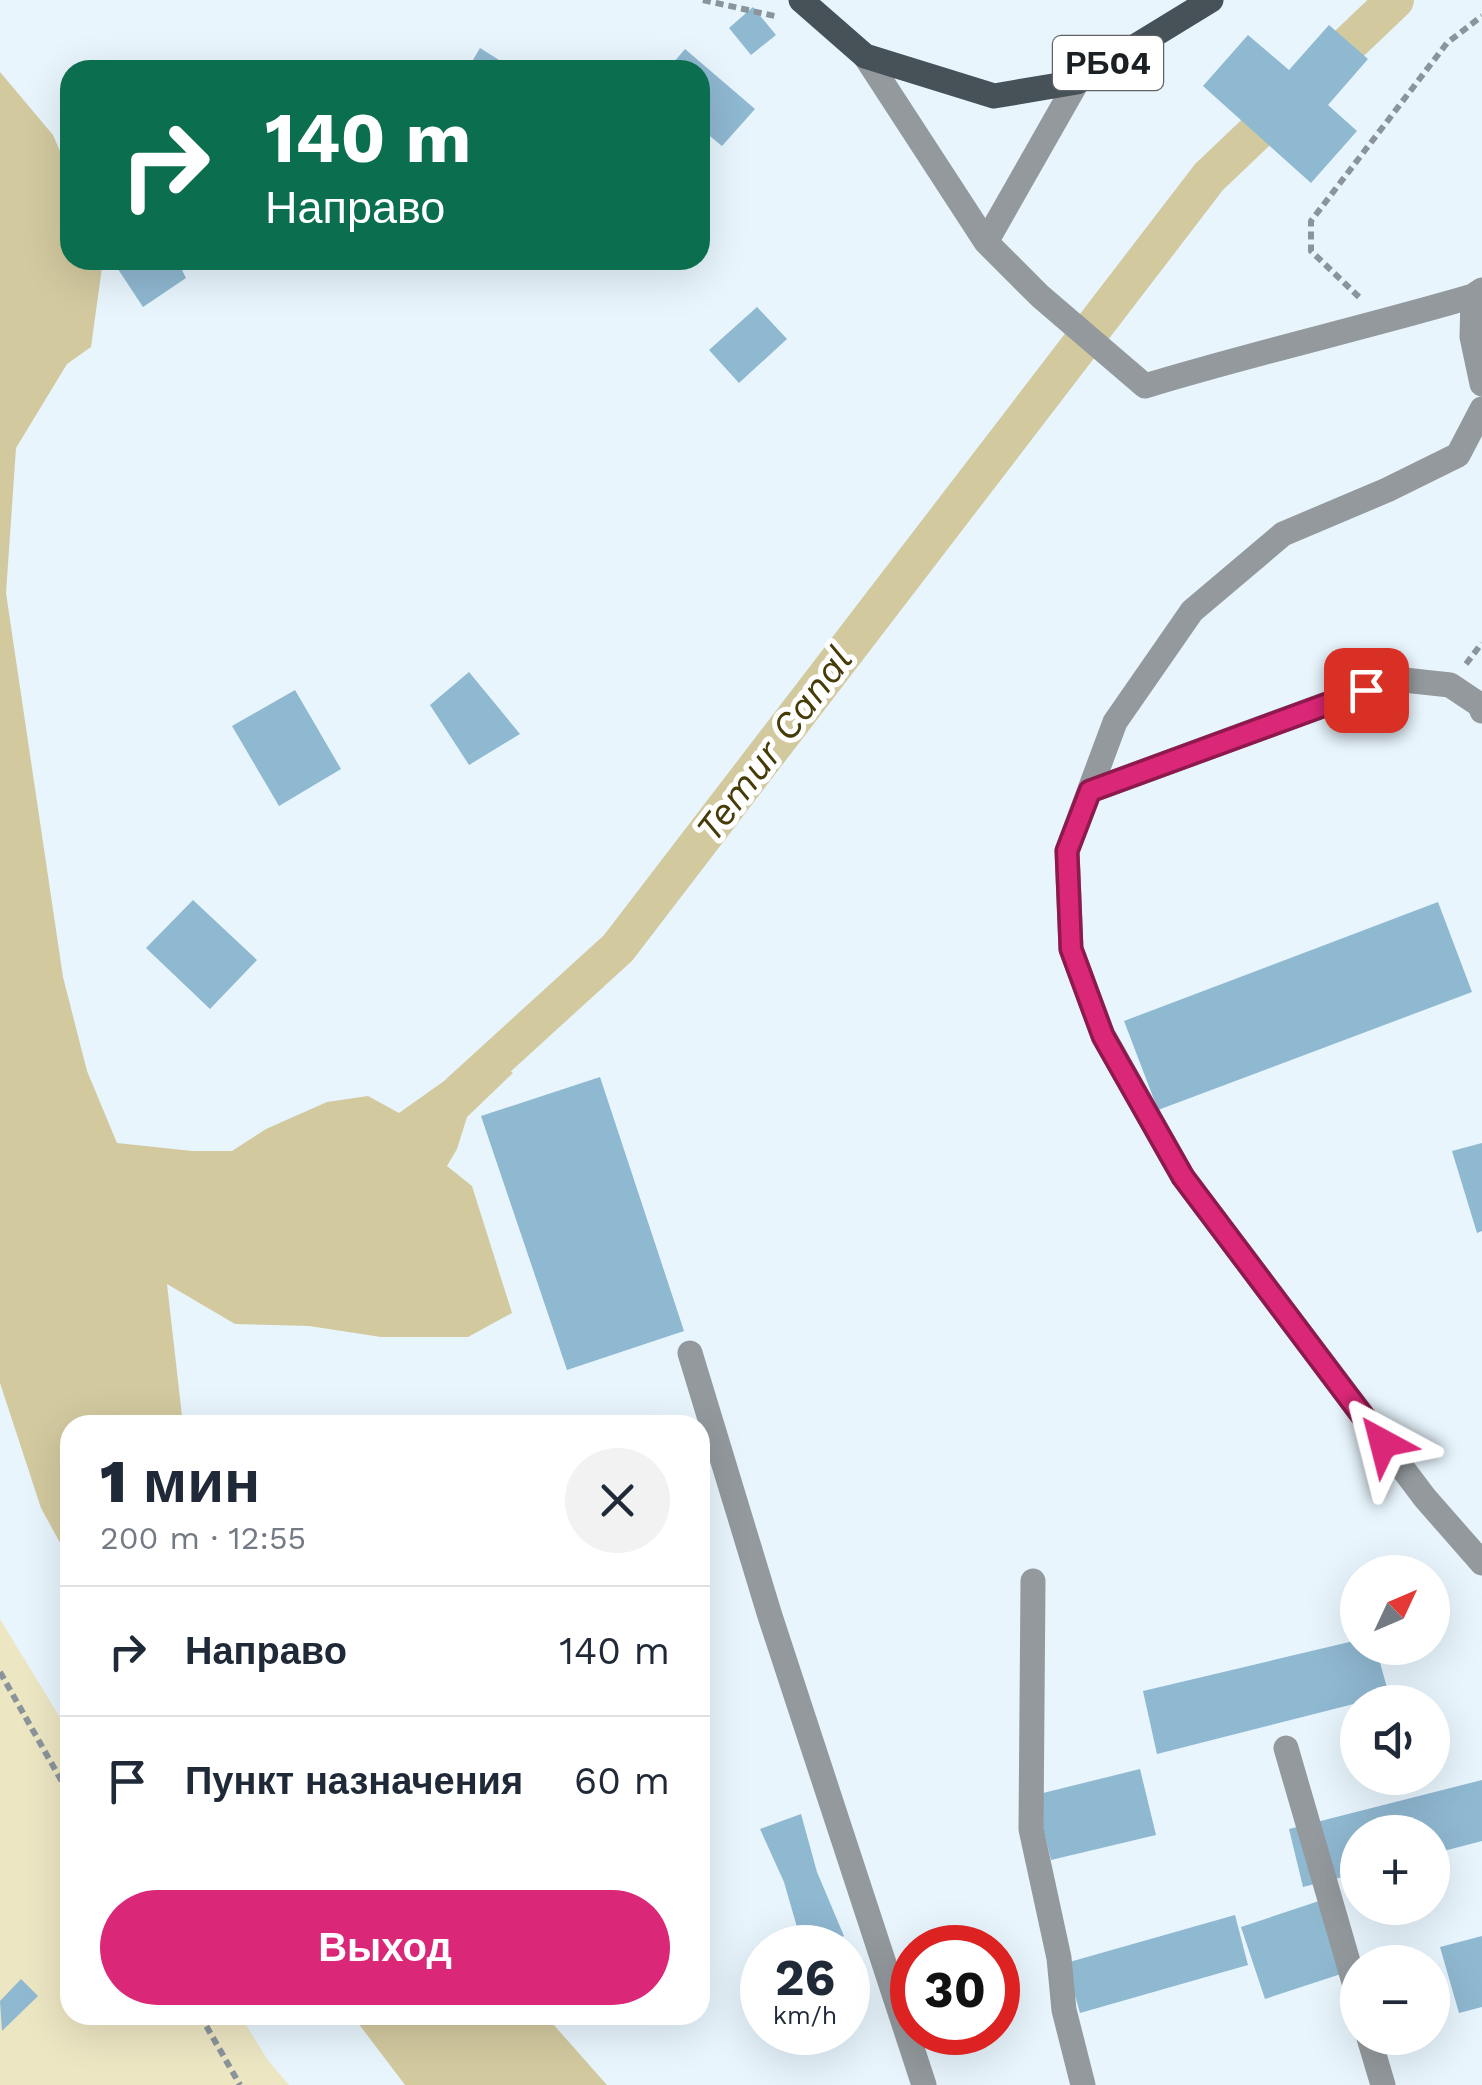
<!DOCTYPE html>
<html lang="ru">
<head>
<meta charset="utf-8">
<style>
  :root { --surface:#fff; --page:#f2f2f3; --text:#1f2937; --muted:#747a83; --line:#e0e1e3; --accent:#db2777 }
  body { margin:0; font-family:"Work Sans",sans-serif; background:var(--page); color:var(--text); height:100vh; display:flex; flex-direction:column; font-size:38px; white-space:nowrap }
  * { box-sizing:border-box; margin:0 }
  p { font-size:32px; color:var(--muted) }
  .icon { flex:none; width:55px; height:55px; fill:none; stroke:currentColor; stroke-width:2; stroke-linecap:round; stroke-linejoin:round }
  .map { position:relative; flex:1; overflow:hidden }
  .drawer { position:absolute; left:60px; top:1415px; width:650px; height:610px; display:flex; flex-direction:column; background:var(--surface); border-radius:30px; box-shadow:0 10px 40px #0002 }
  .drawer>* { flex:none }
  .guide { position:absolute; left:60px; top:60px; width:650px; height:210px; border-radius:30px; box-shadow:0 10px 40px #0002; background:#0b6e4f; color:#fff; overflow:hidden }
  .needle { width:65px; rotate:46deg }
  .fabs { position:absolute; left:1340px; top:1555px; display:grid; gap:20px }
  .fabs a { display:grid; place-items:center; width:110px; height:110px; border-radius:50%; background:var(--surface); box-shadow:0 10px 40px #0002; font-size:50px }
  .speed { position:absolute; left:740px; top:1925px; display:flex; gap:20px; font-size:50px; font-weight:700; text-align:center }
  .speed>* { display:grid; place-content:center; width:130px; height:130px; border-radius:50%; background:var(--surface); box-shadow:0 10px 40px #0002; line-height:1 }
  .speed small { font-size:25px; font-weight:400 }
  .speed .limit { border:15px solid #d22; background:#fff; color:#111 }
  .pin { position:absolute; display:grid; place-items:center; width:85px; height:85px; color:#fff; margin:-42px; border-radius:20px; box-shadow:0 5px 15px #0006 }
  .me { position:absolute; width:110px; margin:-55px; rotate:322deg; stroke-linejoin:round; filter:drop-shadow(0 0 8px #0008) }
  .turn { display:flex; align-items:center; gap:35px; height:210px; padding:0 40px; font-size:45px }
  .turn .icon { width:130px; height:130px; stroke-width:2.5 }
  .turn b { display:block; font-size:70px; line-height:85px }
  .round { display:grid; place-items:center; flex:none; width:105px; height:105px; border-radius:52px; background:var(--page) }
  .head { display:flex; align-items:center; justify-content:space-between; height:170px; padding:0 40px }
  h1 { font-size:60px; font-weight:800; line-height:75px }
  .cta { display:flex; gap:20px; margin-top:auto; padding:20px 40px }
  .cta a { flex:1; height:115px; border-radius:60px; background:var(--accent); color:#fff; font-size:40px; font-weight:800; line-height:115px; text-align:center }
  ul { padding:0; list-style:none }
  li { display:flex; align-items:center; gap:30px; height:130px; padding:0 40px; border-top:2px solid var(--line) }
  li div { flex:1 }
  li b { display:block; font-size:38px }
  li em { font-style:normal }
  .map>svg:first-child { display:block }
</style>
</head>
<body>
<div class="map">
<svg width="1482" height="2085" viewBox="0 0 1482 2085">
  <rect width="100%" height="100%" fill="#e8f5fd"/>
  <path fill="#ede6c3" d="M0 1619 70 1734V2015H240L267 2059 289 2085H0Z"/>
  <path fill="#d2c99f" d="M0 72 53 135 70 174V260H103L91 347 67 364 16 448 6 593 63 977 87 1071 117 1143 192 1151H232L266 1129 327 1102 368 1096 399 1113 485 1052 513 1073 467 1117 457 1149 447 1166 472 1186 512 1313 468 1337H381L309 1326 235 1324 167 1284 183 1425H70V1561L41 1508 0 1383Z
    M352 2015H545L607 2085H405Z"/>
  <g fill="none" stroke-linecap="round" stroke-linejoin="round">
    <path stroke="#d2c99f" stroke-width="38" d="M460 1092 618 948 1209 177 1395 0"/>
  </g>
  <path fill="#8fb8d1" d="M753 7 776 35 751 55 729 28Z
    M1329 25 1368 59 1328 105 1357 131 1311 183 1203 86 1248 35 1289 70Z
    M480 48 515 70H467Z
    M685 49 755 109 722 146 700 128V70H667Z
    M112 260H177L186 278 143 307Z
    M757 307 787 339 739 383 709 350Z
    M469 672 520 734 469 765 430 705Z
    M295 690 341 769 279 806 232 726Z
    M193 900 257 960 210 1009 146 948Z
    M1438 902 1472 992 1158 1110 1124 1021Z
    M600 1077 684 1331 567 1370 481 1116Z
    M1482 1143V1231L1477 1233 1452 1151Z
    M1358 1640V1648H1376L1389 1695 1157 1754 1143 1691Z
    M1140 1769 1156 1835 1051 1860 1035 1795Z
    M1482 1780V1841L1432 1854V1832H1358V1873L1303 1887 1289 1829Z
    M801 1814 817 1872 844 1936 812 1948H803L784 1882 760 1829Z
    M1322 1900 1347 1972 1265 1999 1241 1927Z
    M1235 1915 1248 1965 1080 2013 1066 1963Z
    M1482 1936V2007L1459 2013 1440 1947Z
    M21 1979 38 1996 2 2031 0 2001Z"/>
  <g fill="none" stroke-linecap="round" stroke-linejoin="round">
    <path stroke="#8a949a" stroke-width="6" stroke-dasharray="8 5" stroke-linecap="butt" d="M703 0 779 17
      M1359 297 1311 251V221L1447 43 1482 16
      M1466 664 1482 643
      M0 1672 70 1796
      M200 2015 240 2085"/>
    <path stroke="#93999d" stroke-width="25" d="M865 56 986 242
      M1077 82 986 242 1040 296 1145 386C1253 353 1364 328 1473 296L1482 290
      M1473 296 1472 337 1482 384
      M1482 409 1458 455 1387 490 1283 534 1192 611 1115 722 1067 851 1071 949 1103 1035 1183 1177 1425 1498 1482 1563
      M1090 791 1395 679 1450 685 1480 705 1482 711
      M690 1353 770 1616 924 2085
      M1033 1581 1031 1829 1059 1958 1064 2010 1083 2085
      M1286 1748 1358 1996
      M1369 2038 1383 2085"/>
    <path stroke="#465158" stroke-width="25" d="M801 0 865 56 994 96 1077 82 1211 0"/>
  </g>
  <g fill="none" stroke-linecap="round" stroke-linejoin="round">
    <defs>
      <path id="route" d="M1366 690 1090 791 1067 851 1071 949 1103 1036 1183 1177 1383 1443"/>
    </defs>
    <use href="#route" stroke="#8e194d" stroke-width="25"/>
    <use href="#route" stroke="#db2777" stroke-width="18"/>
  </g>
  <g text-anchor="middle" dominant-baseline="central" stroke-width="10" stroke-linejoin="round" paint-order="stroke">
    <rect fill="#fff" stroke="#5f6366" stroke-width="2.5" x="1053" y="36" width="110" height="54" rx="8"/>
    <g font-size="32" font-weight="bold" fill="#1a2024">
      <text x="1108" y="63">РБ04</text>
    </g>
    <g font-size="38" font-style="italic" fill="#463c07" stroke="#fff">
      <text transform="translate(774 744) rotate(-53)">Temur Canal</text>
    </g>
  </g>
</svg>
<div class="fabs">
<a><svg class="needle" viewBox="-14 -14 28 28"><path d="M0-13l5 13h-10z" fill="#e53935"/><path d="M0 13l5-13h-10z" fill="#747a83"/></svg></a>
<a><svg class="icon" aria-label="sound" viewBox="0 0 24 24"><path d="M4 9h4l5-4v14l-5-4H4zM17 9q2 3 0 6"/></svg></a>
<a>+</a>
<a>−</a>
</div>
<div class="speed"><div>26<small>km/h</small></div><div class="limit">30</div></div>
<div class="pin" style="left:1366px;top:690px;background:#d93025"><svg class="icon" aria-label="arrive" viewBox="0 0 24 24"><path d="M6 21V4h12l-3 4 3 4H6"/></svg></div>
<svg class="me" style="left:1383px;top:1443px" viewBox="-20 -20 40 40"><path d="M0-17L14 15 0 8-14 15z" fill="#db2777" stroke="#fff" stroke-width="4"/></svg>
<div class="guide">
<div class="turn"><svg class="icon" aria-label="right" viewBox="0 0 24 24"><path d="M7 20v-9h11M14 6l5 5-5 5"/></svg><div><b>140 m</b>Направо</div></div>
</div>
<section class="drawer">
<div class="head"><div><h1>1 мин</h1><p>200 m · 12:55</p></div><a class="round"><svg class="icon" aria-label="close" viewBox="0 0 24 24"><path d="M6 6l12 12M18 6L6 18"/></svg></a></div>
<ul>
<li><svg class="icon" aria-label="right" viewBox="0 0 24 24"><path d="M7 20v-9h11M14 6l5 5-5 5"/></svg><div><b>Направо</b></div><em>140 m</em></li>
<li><svg class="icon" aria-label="arrive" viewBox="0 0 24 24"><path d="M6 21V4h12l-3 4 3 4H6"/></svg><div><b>Пункт назначения</b></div><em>60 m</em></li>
</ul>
<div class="cta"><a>Выход</a></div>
</section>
</div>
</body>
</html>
